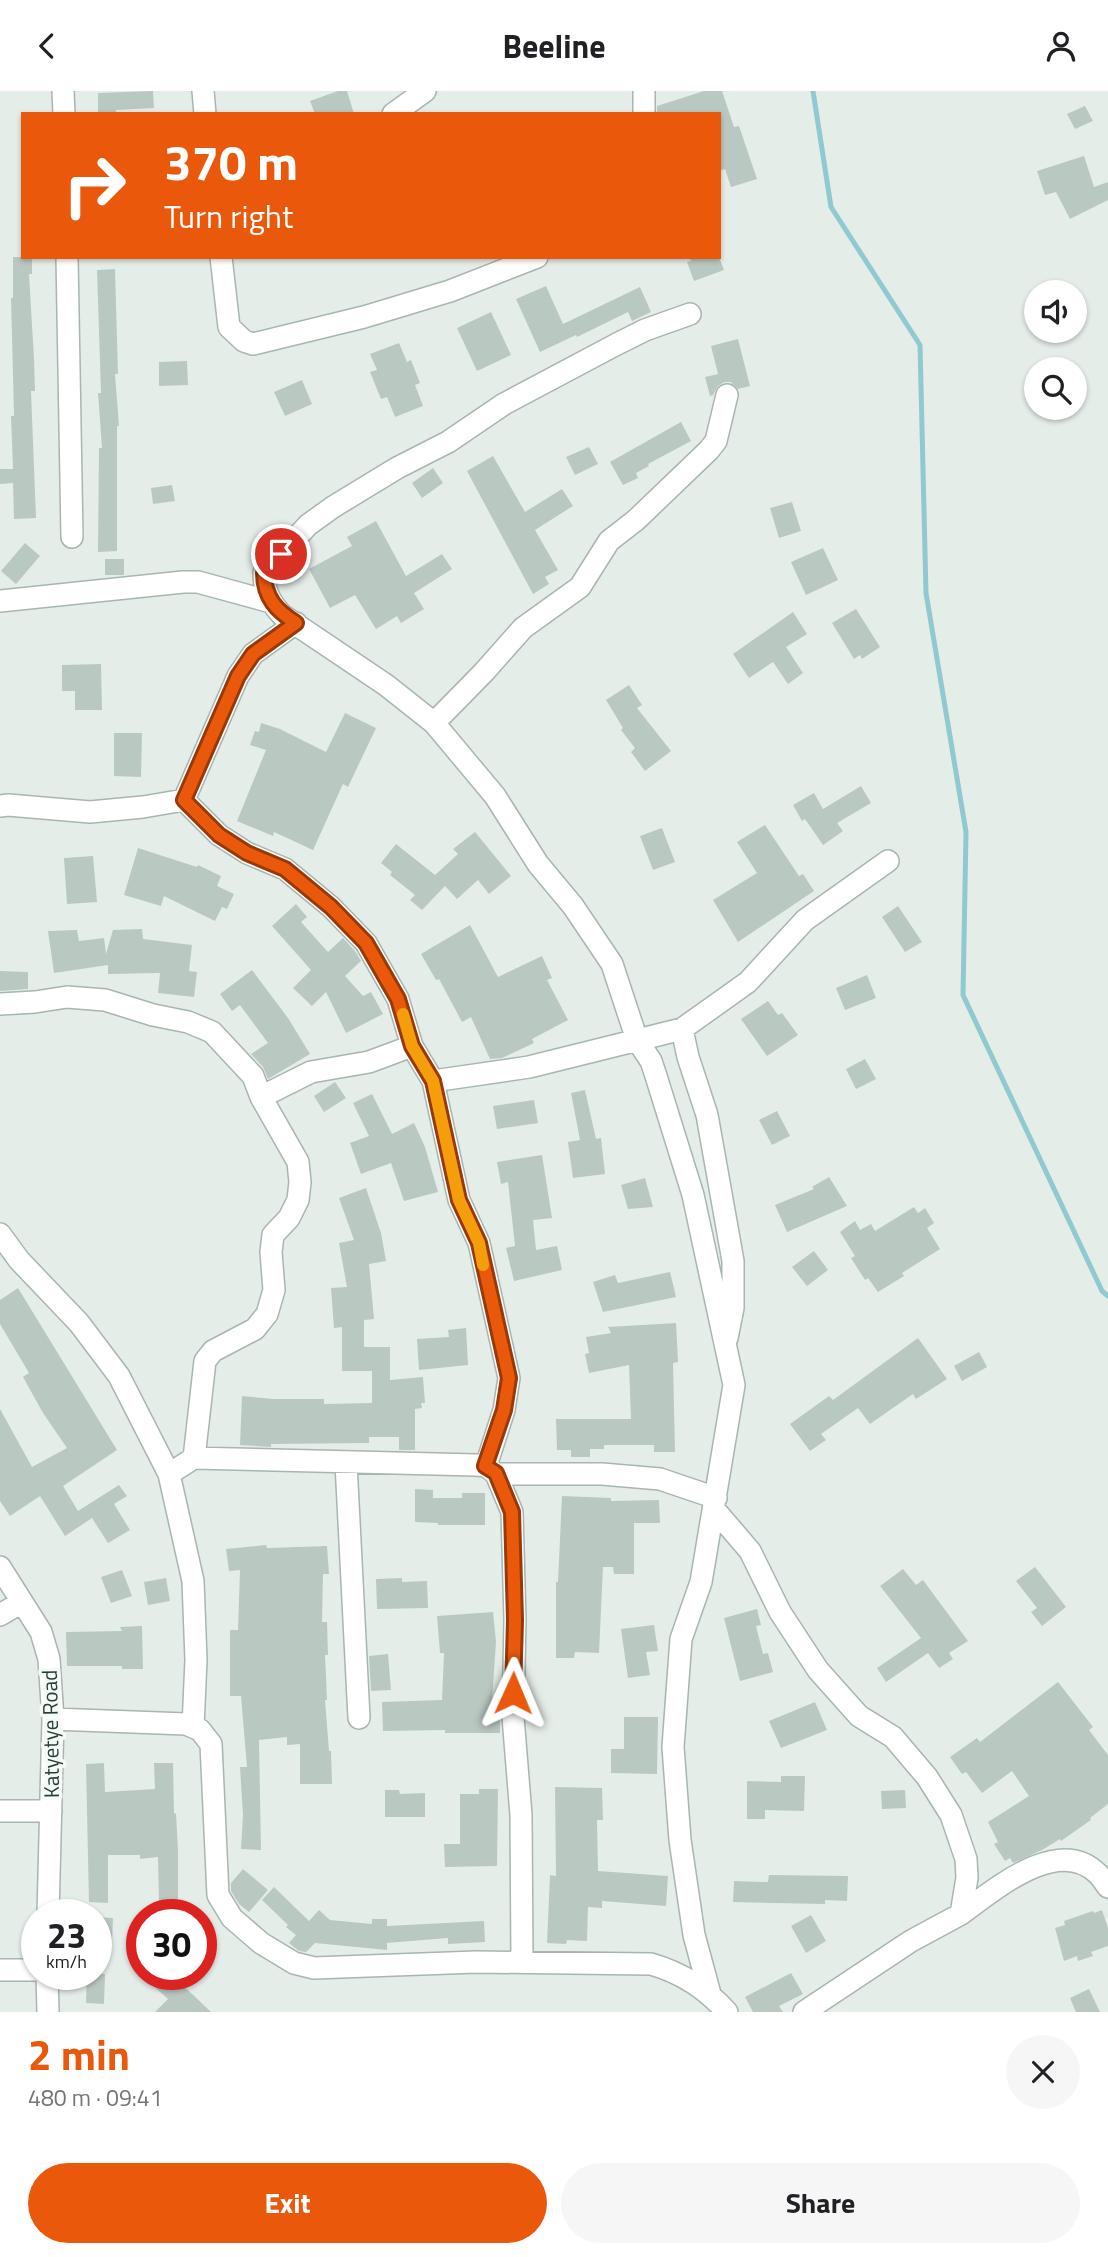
<!DOCTYPE html>
<html lang="en">
<head>
<meta charset="utf-8">
<style>
  :root { --surface:#fff; --page:#f6f6f6; --text:#202124; --muted:#757577; --accent:#ea580c }
  body { margin:0; font-family:"Titillium Web",sans-serif; background:var(--page); color:var(--text); height:100vh; display:flex; flex-direction:column; font-size:26px; white-space:nowrap }
  * { box-sizing:border-box; margin:0 }
  p { font-size:23px; color:var(--muted) }
  .icon { flex:none; width:38px; height:38px; fill:none; stroke:currentColor; stroke-width:2; stroke-linecap:round; stroke-linejoin:round }
  .map { position:relative; height:1921px; overflow:hidden }
  .panel { display:flex; flex-direction:column; background:var(--surface); flex:1 }
  .panel>* { flex:none }
  .top-card { position:absolute; left:21px; top:21px; width:700px; height:147px; border-radius:0px; box-shadow:0 2px 5px #0004; background:#ea580c; color:#fff; overflow:hidden }
  .fabs { position:absolute; left:1024px; top:189px; display:grid; gap:14px }
  .fabs a { display:grid; place-items:center; width:63px; height:63px; border-radius:50%; background:var(--surface); box-shadow:0 2px 5px #0004; font-size:35px }
  .speed { position:absolute; left:21px; top:1808px; display:flex; gap:14px; font-size:35px; font-weight:700; text-align:center }
  .speed>* { display:grid; place-content:center; width:91px; height:91px; border-radius:50%; background:var(--surface); box-shadow:0 2px 5px #0004; line-height:1 }
  .speed small { font-size:18px; font-weight:400 }
  .speed .limit { border:10px solid #d22; background:#fff; color:#111 }
  .pin { position:absolute; display:grid; place-items:center; width:60px; height:60px; color:#fff; margin:-30px; border:4px solid #fff; border-radius:50%; box-shadow:0 2px 7px #0007 }
  .me { position:absolute; width:77px; margin:-38px; rotate:1deg; stroke-linejoin:round; filter:drop-shadow(0 0 5px #0008) }
  .turn { display:flex; align-items:center; gap:24px; height:147px; padding:0 28px; font-size:32px }
  .turn .icon { width:91px; height:91px; stroke-width:2.5 }
  .turn b { display:block; font-size:49px; line-height:60px }
  .round { display:grid; place-items:center; flex:none; width:74px; height:74px; border-radius:37px; background:var(--page) }
  .head { display:flex; align-items:center; justify-content:space-between; height:119px; padding:0 28px }
  h1 { font-size:42px; font-weight:700; line-height:52px; color:var(--accent) }
  .action { display:flex; gap:14px; margin-top:auto; padding:14px 28px }
  .action a { flex:1; height:80px; border-radius:42px; background:var(--accent); color:#fff; font-size:28px; font-weight:700; line-height:80px; text-align:center }
  .action a+a { background:var(--page); color:var(--text) }
  header { display:flex; justify-content:space-between; align-items:center; height:91px; padding:0 28px; background:var(--surface); font-size:32px; font-weight:700 }
  .map>svg:first-child { display:block }
</style>
</head>
<body>
<header><svg class="icon" aria-label="back" viewBox="0 0 24 24"><path d="M15 5l-7 7 7 7"/></svg>Beeline<svg class="icon" aria-label="person" viewBox="0 0 24 24"><circle cx="12" cy="8" r="4"/><path d="M4 21q1-7 8-7t8 7"/></svg></header>
<div class="map">
<svg width="1108" height="1921" viewBox="0 0 1108 1921">
  <rect width="100%" height="100%" fill="#e5ede9"/>
  <g fill="none" stroke-linecap="round" stroke-linejoin="round">
    <path stroke="#90c9cf" stroke-width="5" d="M813 0 831 116 920 254 926 502 966 741 963 904 1102 1200 1108 1205"/>
  </g>
  <path fill="#bac8c2" d="M153 0 154 17 116 19V23H98V2Z
    M338 0H347L354 23H315L310 10Z
    M704 0H722L734 36 739 35 757 88 731 96 725 78 719 80V23H657V15Z
    M1085 15 1093 30 1075 38 1067 23Z
    M1084 65 1094 96 1108 91V109L1070 128 1056 101 1045 104 1037 80Z
    M13 166H32V183H29L34 268 35 300H31L36 427 14 428 13 392 0 393V378H13L11 325H14L11 207H13Z
    M689 166H719L724 179 694 190 687 171 691 170Z
    M115 178 118 283H115L119 335H117V460L98 461 99 357H102L98 302H101L97 179Z
    M546 195 563 233 640 196 651 221 632 230 628 221 577 246 576 244 540 261 516 208Z
    M491 221 511 264 477 280 457 237Z
    M738 248 750 295 738 298 731 291H724L718 295 713 304 710 305 705 286 718 283 711 255Z
    M399 252 407 271 411 269 420 292 415 294 423 315 395 326 387 306 381 308 370 281 377 279 370 263Z
    M187 270 188 294 159 295V271Z
    M302 289 312 313 285 325 274 301Z
    M681 331 691 350 648 373 649 375 636 382 638 387 623 394 610 371Z
    M589 356 598 373 575 384 566 366Z
    M493 365 525 421 562 398 573 415 535 439 558 479 545 486 549 493 533 503 467 380Z
    M433 377 443 392 422 407 412 392Z
    M172 394 175 410 153 413 151 397Z
    M792 411 801 440 779 447 770 417Z
    M376 430 406 485 442 463 452 478 414 502 424 518 401 532 397 525 376 538 355 504 330 517 309 478 352 455 347 446Z
    M25 452 40 465 16 493 1 480Z
    M823 457 838 489 806 504 791 471Z
    M105 468H124V484H105Z
    M856 518 880 556 862 568 860 564 854 568 832 532Z
    M793 521 807 543 786 556 803 582 788 593 773 571 749 587 733 563Z
    M101 573 102 619H75V600H62V574Z
    M629 594 642 614 637 617 671 660 645 680 631 661 635 657 621 639 623 637 606 609Z
    M345 622 376 637 348 696 343 693 313 759 274 741 273 745 237 730 266 659 250 654 255 640 259 641 261 632 280 638 326 661Z
    M114 642H142L141 686 114 685Z
    M861 695 871 712 837 732 843 740 823 754 805 728 802 730 793 714 814 702 823 718Z
    M765 734 799 785 803 783 814 800 738 851 713 809 757 782 737 751Z
    M662 737 675 771 653 779 640 745Z
    M475 741 511 785 489 803 478 789 457 808 445 795 422 819 410 809 415 804 390 784 392 781 381 772 396 753 435 784 458 763 453 758Z
    M138 757 197 776 198 774 221 785 217 795 234 803 227 818 222 816 215 830 164 805 161 815 124 804Z
    M93 765 97 811 67 813 64 767Z
    M296 813 307 826 301 831 328 861 343 847 355 860 361 870 345 885 363 905 371 901 383 923 346 942 326 901 312 915 293 897 311 879 272 835Z
    M898 815 922 851 905 861 882 826Z
    M470 834 498 886 542 865 552 887 547 889 568 929 532 948 534 952 502 967 490 968 471 926 462 931 439 888 436 889 421 863Z
    M142 838 143 848 192 854 189 880 197 881 194 906 158 902 160 882 108 883V874L54 882 48 840 77 839 79 850 104 847 106 863 113 839Z
    M252 879 288 927 310 963 268 988 263 976 251 963 268 952 240 914 232 920 220 903Z
    M0 880 28 881V898L0 900Z
    M867 884 876 907 845 919 836 897Z
    M768 910 778 924 782 922 798 944 767 965 741 928Z
    M865 968 876 988 856 998 846 978Z
    M335 991 346 1007 324 1021 314 1005Z
    M585 999 596 1048 601 1047 605 1083 573 1087 568 1051 580 1049 571 1002Z
    M372 1003 392 1043 414 1032 425 1056 438 1101 404 1110 391 1072 361 1083 350 1052 369 1045 353 1012Z
    M534 1009 538 1032 497 1038 493 1015Z
    M777 1020 790 1045 772 1054 759 1029Z
    M542 1064 552 1127 533 1129 536 1159 557 1155 562 1179 514 1190 506 1157 515 1155 508 1091 501 1093 497 1071Z
    M829 1086 847 1115 787 1141 775 1114 814 1098 812 1096Z
    M645 1087 653 1116 628 1118 621 1094Z
    M366 1097 381 1142 386 1170 369 1173 374 1228 364 1229V1256H390V1289L423 1286 425 1312H421L422 1317 415 1318V1359H399V1346H369V1352L271 1353V1356L240 1354 242 1305 273 1308H324V1313L372 1312V1280H342V1236L334 1237 331 1197 347 1196 339 1152 354 1149 339 1107Z
    M914 1116 918 1122 925 1117 934 1132 927 1137 940 1158 902 1182 904 1185 878 1201 868 1187 865 1189 851 1167 855 1165 840 1141 855 1130 860 1139 871 1133 875 1140Z
    M814 1160 828 1179 807 1195 792 1176Z
    M670 1181 676 1206 603 1221 593 1191 615 1184 618 1192Z
    M18 1197 117 1359 63 1395 78 1420 119 1394 127 1405 114 1413 130 1439 108 1452 92 1427 65 1445 40 1405 10 1425 0 1410V1318L32 1376 67 1357 43 1322 23 1286 29 1282 0 1233V1209Z
    M676 1232 678 1271 673 1272 675 1361H654V1354H604V1358H590V1366H571V1359H557L556 1328H631L629 1274 589 1282 585 1263 589 1262 586 1246 611 1242 608 1236Z
    M466 1237 468 1274 419 1279 417 1248 449 1246 448 1239Z
    M918 1247 947 1288 916 1308 913 1303 870 1333 858 1317 821 1343 826 1349 810 1360 790 1333 829 1305 833 1309Z
    M979 1261 987 1276 962 1290 954 1275Z
    M415 1398 433 1399V1407H462V1402H485V1434H438V1432L415 1431Z
    M562 1405 611 1407V1410L659 1409 660 1432H634V1483H614L613 1476H603L599 1562 575 1561 574 1567H556V1491H558Z
    M266 1454 267 1457 327 1455 329 1483H323L322 1531H327L328 1564H325L327 1609H325L329 1660H331L332 1693H300V1653L287 1654V1646L259 1649 261 1759 241 1758 243 1724 240 1676H247L241 1605H230V1539H238L240 1479 229 1480 226 1458Z
    M1035 1476 1066 1516 1042 1535 1031 1521 1037 1517 1016 1490Z
    M903 1478 916 1494 923 1489 968 1550 949 1562 953 1568 939 1577 928 1562 886 1591 877 1577 921 1547 880 1495Z
    M122 1479 132 1505 111 1512 101 1486Z
    M166 1487 170 1510 148 1514 144 1491Z
    M402 1487V1491L427 1490 428 1517 377 1518 376 1488Z
    M757 1518 761 1534 756 1535 763 1563 768 1562 773 1581 740 1590 724 1527Z
    M493 1521 496 1551 492 1609 500 1608V1642H445V1639L383 1640 382 1611 442 1609 444 1562H440L437 1525Z
    M654 1534 658 1560 646 1561 650 1584 628 1587 621 1538Z
    M142 1535 143 1578H122V1575H67L66 1541 122 1540 120 1536Z
    M388 1563 391 1599 371 1600 369 1565Z
    M1058 1591 1093 1636 1089 1639 1108 1664V1713L1090 1727 1091 1729 1061 1750 1060 1748 1042 1759 1013 1772 1010 1767 1005 1770 994 1753 998 1751 988 1731 1029 1705 1012 1680 982 1702 966 1681 962 1683 950 1666 977 1647 980 1651Z
    M815 1611 827 1639 781 1657 769 1630Z
    M624 1626H658L657 1683 611 1682V1658H624Z
    M104 1672 105 1701 155 1698 154 1672H173L174 1723 176 1722 178 1760V1810H159L158 1766 140 1768V1764H108V1812L89 1811 86 1673Z
    M781 1685H805L804 1720 765 1719V1728H747V1690L781 1691Z
    M555 1696 602 1697 603 1729H597L598 1780 668 1785 666 1815 602 1810V1817L588 1816 587 1850 567 1849 566 1853 547 1852 550 1784 556 1785Z
    M479 1698H498L497 1775 445 1776 444 1753H460V1703H479Z
    M385 1699H399L400 1703 425 1702V1726H385Z
    M905 1699 906 1717 882 1718 881 1700Z
    M243 1778 268 1799 249 1821 239 1813 231 1800V1792Z
    M769 1784 848 1785 847 1810 825 1809V1813L733 1811 734 1790 768 1791Z
    M274 1796 309 1830 319 1819 330 1829 372 1833V1828H387V1835L484 1830 485 1851 448 1853V1847L387 1852V1859L315 1852 306 1861 299 1860 289 1852 296 1844 286 1836 288 1834 262 1809Z
    M1102 1819 1108 1837V1855L1091 1861 1093 1865 1078 1870 1077 1865 1064 1870 1055 1837 1065 1834 1064 1830 1093 1820 1094 1822Z
    M811 1824 826 1850 806 1862 791 1835Z
    M96 1826 113 1827 112 1851H96Z
    M791 1882 803 1903 779 1915 783 1921H753L745 1906Z
    M87 1883H105L104 1913 86 1912Z
    M157 1883H171L211 1921H155L168 1908 149 1891Z
    M1089 1898 1100 1921H1076L1070 1907Z"/>
  <g fill="none" stroke-linecap="round" stroke-linejoin="round">
    <defs>
      <path id="minor" d="M63 0 64 23
        M203 0 205 23
        M393 23 425 0
        M644 23V0
        M67 166 72 446
        M221 166 229 236 244 250 253 253 364 226 450 200 537 166
        M690 223 645 239 617 253 504 313 448 351 397 377 333 416 308 434 264 482C264 500 270 511 282 524L386 594 434 632 495 705 538 773 573 815 612 873 637 949 651 970 656 985 693 1104 734 1294 701 1491 681 1548 673 1656 680 1749 694 1844 710 1903
        M0 510 183 491H198L271 511
        M434 632 484 581 523 537 580 496 609 450 636 429 709 359 716 350 727 304
        M184 709 219 744 247 762 285 778 331 816 366 852 398 908 412 955 433 990 459 1109 479 1152 509 1287 504 1319 486 1375
        M184 709 238 585 253 563 296 532
        M0 715 8 714 90 721 143 716 184 709
        M0 913 35 911 67 906 105 909 153 924 188 931 212 941 253 985 261 1006 298 1071 300 1091 298 1109 289 1127 273 1144 271 1161 274 1199 267 1223 255 1238 213 1260 205 1270 194 1367 169 1383
        M682 938 688 966 707 1024 733 1170V1217L727 1247
        M433 990 529 976 682 938 748 891 805 829 888 770
        M261 1006 311 981 369 971 412 955
        M0 1143 19 1169 79 1232 119 1285 169 1383 193 1490 196 1569 193 1636
        M194 1367 476 1374 486 1375 496 1383H602L660 1388 716 1407
        M346 1372 359 1627
        M496 1383 512 1421 515 1529 513 1626 521 1724 522 1871
        M714 1418 750 1460 780 1521 818 1579 859 1625 893 1646 927 1686 951 1724 966 1768 967 1787 961 1823 911 1850 804 1921
        M0 1476 41 1541 49 1568 53 1628 48 1824
        M0 1524 22 1511
        M53 1628 186 1633 200 1639 211 1653 218 1804 232 1827 261 1852 294 1872 314 1877 476 1871 651 1873C682 1882 705 1897 727 1921
        M0 1720H51
        M961 1823C994 1799 1059 1743 1098 1783 1102 1787 1105 1792 1108 1796
        M0 1879H37
        M47 1883 48 1921"/>
    </defs>
    <use href="#minor" stroke="#a8b5b0" stroke-width="24"/>
    <use href="#minor" stroke="#fff" stroke-width="21"/>
  </g>
  <g fill="none" stroke-linecap="round" stroke-linejoin="round">
    <defs>
      <path id="route" d="M281 463 264 482C264 507 277 520 296 532L253 563 238 585 184 709 219 744 247 762 285 778 331 816 366 852 398 908 412 955 433 990 459 1109 479 1152 509 1287 504 1319 485 1375 496 1382 512 1421 515 1529 513 1602"/>
    </defs>
    <use href="#route" stroke="#983908" stroke-width="18"/>
    <use href="#route" stroke="#ea580c" stroke-width="12"/>
    <path stroke="#f59e0b" stroke-width="12" d="M403 923 412 955 433 990 459 1109 479 1152 483 1174"/>
  </g>
  <g text-anchor="middle" dominant-baseline="central" stroke-width="7" stroke-linejoin="round" paint-order="stroke">
    <g font-size="21" fill="#253e36" stroke="#f5faf7">
      <text transform="translate(50 1643) rotate(-91)">Katyetye Road</text>
    </g>
  </g>
</svg>
<div class="fabs">
<a><svg class="icon" aria-label="sound" viewBox="0 0 24 24"><path d="M4 9h4l5-4v14l-5-4H4zM17 9q2 3 0 6"/></svg></a>
<a><svg class="icon" aria-label="search" viewBox="0 0 24 24"><circle cx="10" cy="10" r="6"/><path d="M15 15l6 6"/></svg></a>
</div>
<div class="speed"><div>23<small>km/h</small></div><div class="limit">30</div></div>
<div class="pin" style="left:281px;top:463px;background:#d93025"><svg class="icon" aria-label="arrive" viewBox="0 0 24 24"><path d="M6 21V4h12l-3 4 3 4H6"/></svg></div>
<svg class="me" style="left:513px;top:1602px" viewBox="-20 -20 40 40"><path d="M0-17L14 15 0 8-14 15z" fill="#ea580c" stroke="#fff" stroke-width="4"/></svg>
<div class="top-card">
<div class="turn"><svg class="icon" aria-label="right" viewBox="0 0 24 24"><path d="M7 20v-9h11M14 6l5 5-5 5"/></svg><div><b>370 m</b>Turn right</div></div>
</div>
</div>
<section class="panel">
<div class="head"><div><h1>2 min</h1><p>480 m · 09:41</p></div><a class="round"><svg class="icon" aria-label="close" viewBox="0 0 24 24"><path d="M6 6l12 12M18 6L6 18"/></svg></a></div>
<div class="action"><a>Exit</a><a>Share</a></div>
</section>
</body>
</html>
